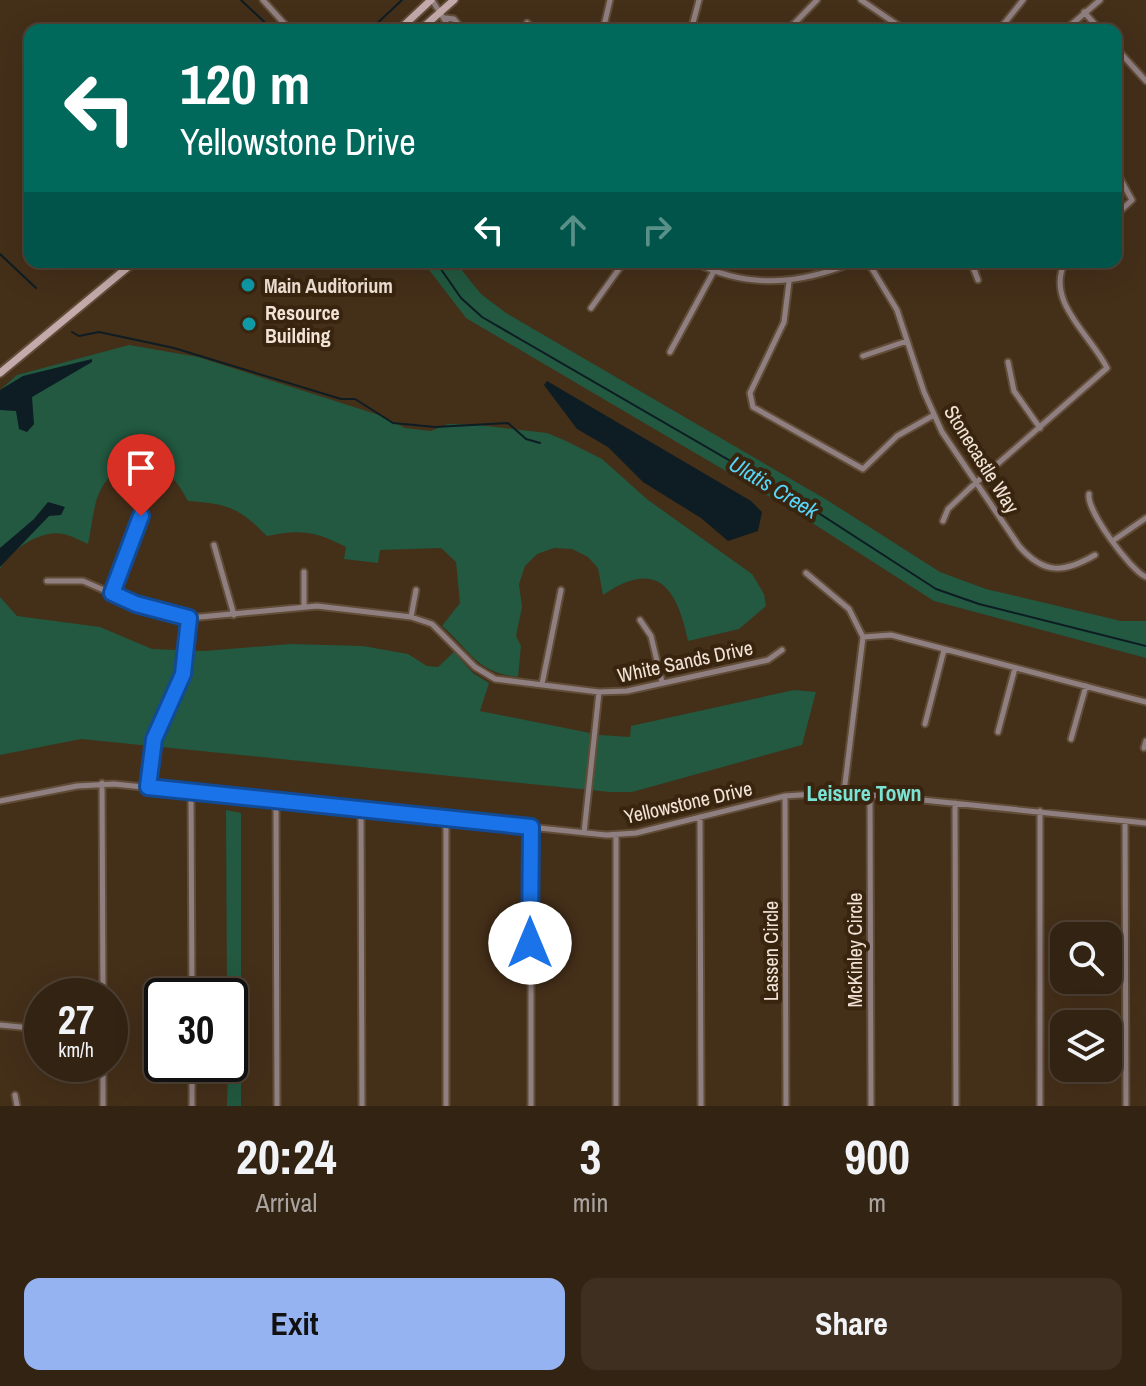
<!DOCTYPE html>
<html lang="en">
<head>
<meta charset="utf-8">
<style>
  :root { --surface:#332313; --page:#3e2f21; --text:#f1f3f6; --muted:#a9a4a0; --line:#4e4033; --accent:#95b2f1 }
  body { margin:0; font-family:"Archivo Narrow",sans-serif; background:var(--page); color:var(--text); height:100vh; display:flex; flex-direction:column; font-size:30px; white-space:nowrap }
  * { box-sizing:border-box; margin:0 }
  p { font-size:26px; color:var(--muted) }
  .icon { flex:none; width:44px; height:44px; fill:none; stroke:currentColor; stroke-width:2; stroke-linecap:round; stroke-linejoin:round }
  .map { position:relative; height:1106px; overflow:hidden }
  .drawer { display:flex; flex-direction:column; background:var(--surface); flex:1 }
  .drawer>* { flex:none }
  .top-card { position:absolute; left:24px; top:24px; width:1098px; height:244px; border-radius:16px; box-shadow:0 8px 32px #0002,0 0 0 2px var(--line); background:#00695c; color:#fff; overflow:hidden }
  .tools { position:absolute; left:1050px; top:922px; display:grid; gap:16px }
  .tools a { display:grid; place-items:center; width:72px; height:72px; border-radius:16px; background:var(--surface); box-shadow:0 8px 32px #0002,0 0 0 2px var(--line); font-size:40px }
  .speed { position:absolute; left:24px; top:978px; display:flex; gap:16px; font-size:40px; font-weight:700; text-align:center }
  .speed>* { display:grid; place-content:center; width:104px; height:104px; border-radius:50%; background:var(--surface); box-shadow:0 8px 32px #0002,0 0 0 2px var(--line); line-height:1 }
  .speed small { font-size:20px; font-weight:400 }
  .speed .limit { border:4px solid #111; border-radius:12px; background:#fff; color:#111 }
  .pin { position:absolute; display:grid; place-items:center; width:68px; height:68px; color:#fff; margin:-82px -34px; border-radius:50% 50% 50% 0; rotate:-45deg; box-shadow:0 0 8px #0007 }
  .pin .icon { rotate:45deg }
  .me { position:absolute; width:88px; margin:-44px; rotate:0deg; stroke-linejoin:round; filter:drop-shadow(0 0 6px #0008) }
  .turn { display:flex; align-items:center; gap:28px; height:168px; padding:0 24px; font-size:36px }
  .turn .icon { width:104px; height:104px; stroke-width:2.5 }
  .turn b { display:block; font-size:56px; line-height:68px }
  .lanes { display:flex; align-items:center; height:76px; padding:0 24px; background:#0003; justify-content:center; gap:40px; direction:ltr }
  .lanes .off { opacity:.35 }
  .eta { display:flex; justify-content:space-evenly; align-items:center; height:136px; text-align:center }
  .eta b { font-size:48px; font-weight:700; line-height:56px }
  .cta { display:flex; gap:16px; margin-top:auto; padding:16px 24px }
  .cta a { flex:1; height:92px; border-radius:16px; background:var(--accent); color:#111; font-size:32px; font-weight:700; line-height:92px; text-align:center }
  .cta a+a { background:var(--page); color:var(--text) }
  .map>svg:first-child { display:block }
</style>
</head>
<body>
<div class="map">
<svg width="1146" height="1106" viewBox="0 0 1146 1106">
  <rect width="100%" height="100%" fill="#442f19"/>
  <path fill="#225940" d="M423 262H455L481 294 506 313 827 500 940 572 986 589 1121 621H1146V658L934 601 792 510 466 318Z
    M129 345 198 357 382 416 405 428 431 431 448 424 478 425 547 433 564 440 602 459 648 500 752 574 764 594 766 606 739 629 688 641C677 588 657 558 603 595L598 568 588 557 572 549 554 548 537 554 525 566 519 584 522 607 516 636 521 646 518 677C475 672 471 651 442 626L460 603 456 562 441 548 380 550 378 563 344 559 346 547C316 531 299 529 267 536 238 507 228 504 188 501 183 493 178 482 170 476 148 456 115 462 101 489 93 504 92 527 88 544 81 541 72 536 64 534 41 529 10 550 0 569V390L17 375Z
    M0 597 17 616 100 627 152 649 204 651 290 644 363 646 408 654 427 666 438 667 454 652 473 673 489 683 480 711 600 735 630 737 631 726 794 690 816 692 802 745 632 792H610L81 739 0 755Z
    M226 810 241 813V1106H227L230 996H227Z"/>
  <path fill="#0d1d23" d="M92 359V362L32 397 34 424 27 432 19 429 16 411 0 410V390L23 376Z
    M547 381 751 501 762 512 758 531 728 541 701 518 643 482 608 447 577 429 544 385Z
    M48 502 65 507 61 515 49 516 0 567V548L34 519Z"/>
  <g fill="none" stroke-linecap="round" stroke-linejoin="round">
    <path stroke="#0d1d23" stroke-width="2" d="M241 0 273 30
      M370 30 402 0
      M0 254 36 288
      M436 262 461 298 482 317 803 503 936 589 979 604 1146 646
      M72 332 79 336 99 332 174 348 341 399H355L393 423 435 427 508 423 526 439 540 443"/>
    <defs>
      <path id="street" d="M263 0 290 30
        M432 0 451 30
        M861 0 905 30
        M1084 12 1100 30
        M446 18 454 19 463 30
        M527 23 534 30
        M603 30 610 0
        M691 30 699 0
        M788 30 817 0
        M999 30 1023 0
        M1065 30 1100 0
        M1116 48 1146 81
        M1116 171 1132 200 1116 215
        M694 262C747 289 799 285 854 262
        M868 262 897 310 924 392 942 432 1019 546C1044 575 1064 573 1095 555
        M971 262 978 280
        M789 282 784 322 750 393 753 407 863 469 897 436 934 415
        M591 308 624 262
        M670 352 714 271
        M863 356 907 341
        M1008 362 1014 391 1040 428
        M1089 494C1086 510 1130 570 1146 577
        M943 521 948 509 970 488 1107 368C1091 335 1045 302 1065 262
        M1114 540 1146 518
        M214 545 234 615
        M304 572V606
        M806 573 849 609 863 637 844 792
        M47 581H83L136 604 189 618 317 606 411 617 432 624 475 667 495 679 599 692 627 691 768 660 782 650
        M112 593 140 524 141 505
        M411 617 416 590
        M640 620 651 636 662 682
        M863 637 891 635 1146 702
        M542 684 561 590
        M925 724 944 650
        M998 732 1015 668
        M1071 739 1086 686
        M1144 748 1146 741
        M102 783 103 996
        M148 787 154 739 183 674 189 618
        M191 792 192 996
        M870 794 871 1106
        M785 796 786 1106
        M0 801 77 786 114 784 606 835 636 833 785 796 844 792 1146 823
        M276 801 277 1106
        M955 803 956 1106
        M361 810 362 1106
        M1040 811V1106
        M700 817 701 1106
        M446 818V1106
        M1125 821 1126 1106
        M531 827V1106
        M584 833 599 692
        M616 835V1106
        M0 1025 42 1029
        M103 1064V1106
        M192 1064V1106
        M15 1095 17 1106"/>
      <path id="secondary" d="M399 30 431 0
        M420 30 454 0
        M0 373 134 262"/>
    </defs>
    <use href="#street" stroke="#604c37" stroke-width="9"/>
    <use href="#secondary" stroke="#604c37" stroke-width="11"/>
    <use href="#street" stroke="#907f80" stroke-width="5"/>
    <use href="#secondary" stroke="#c4aaab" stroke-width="7"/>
  </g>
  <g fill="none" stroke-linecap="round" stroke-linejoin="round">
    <defs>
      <path id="route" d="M141 516 112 593 136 604 189 618 183 674 154 739 148 787 531 827 530 943"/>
    </defs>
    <use href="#route" stroke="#114b97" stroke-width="20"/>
    <use href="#route" stroke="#1a73e8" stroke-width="14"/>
  </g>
  <g fill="#0f9aa8" stroke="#39250f" stroke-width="3">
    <circle cx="248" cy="285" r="8"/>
    <circle cx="249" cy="324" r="8"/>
  </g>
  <g text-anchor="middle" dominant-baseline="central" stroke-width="8" stroke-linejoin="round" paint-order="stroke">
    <g font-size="20" font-weight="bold" fill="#f1e3d6" stroke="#39250f" text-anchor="start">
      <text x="264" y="285">Main Auditorium</text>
      <text x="265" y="312">Resource<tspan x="265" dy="23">Building</tspan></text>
    </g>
    <g font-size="20" fill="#f1e3d6" stroke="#39250f">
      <text transform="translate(982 459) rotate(58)">Stonecastle Way</text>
      <text transform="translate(685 661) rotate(-12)">White Sands Drive</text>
      <text transform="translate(688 802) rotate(-13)">Yellowstone Drive</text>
      <text transform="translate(854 950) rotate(-90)">McKinley Circle</text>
      <text transform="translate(770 951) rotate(-90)">Lassen Circle</text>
    </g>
    <g font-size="22" font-style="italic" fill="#56d5fb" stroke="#39250f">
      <text transform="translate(774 487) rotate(31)">Ulatis Creek</text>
    </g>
    <g font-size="22" font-weight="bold" fill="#7be3d4" stroke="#39250f">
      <text x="864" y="793">Leisure Town</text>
    </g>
  </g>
</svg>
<div class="tools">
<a><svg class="icon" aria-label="search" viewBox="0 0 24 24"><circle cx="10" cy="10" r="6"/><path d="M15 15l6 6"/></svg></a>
<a><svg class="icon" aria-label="layers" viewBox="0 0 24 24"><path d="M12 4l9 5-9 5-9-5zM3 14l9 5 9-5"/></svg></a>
</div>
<div class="speed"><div>27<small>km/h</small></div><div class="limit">30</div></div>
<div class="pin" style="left:141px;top:516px;background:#d93025"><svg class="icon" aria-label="arrive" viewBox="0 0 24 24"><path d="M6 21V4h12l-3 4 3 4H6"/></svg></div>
<svg class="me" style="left:530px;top:943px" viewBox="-20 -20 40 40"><circle r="19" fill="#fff"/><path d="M0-13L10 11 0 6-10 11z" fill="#1a73e8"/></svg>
<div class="top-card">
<div class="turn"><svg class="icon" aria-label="left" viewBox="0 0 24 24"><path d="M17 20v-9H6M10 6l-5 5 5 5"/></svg><div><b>120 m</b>Yellowstone Drive</div></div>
<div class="lanes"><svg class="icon" aria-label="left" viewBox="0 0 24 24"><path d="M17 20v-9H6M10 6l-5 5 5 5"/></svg><svg class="icon off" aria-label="ahead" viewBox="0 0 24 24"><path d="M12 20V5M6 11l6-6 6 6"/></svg><svg class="icon off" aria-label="right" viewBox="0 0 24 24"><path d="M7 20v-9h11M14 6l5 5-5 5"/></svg></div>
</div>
</div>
<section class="drawer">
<div class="eta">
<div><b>20:24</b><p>Arrival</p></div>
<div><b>3</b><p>min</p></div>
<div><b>900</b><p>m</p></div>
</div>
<div class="cta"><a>Exit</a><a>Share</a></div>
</section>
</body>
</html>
